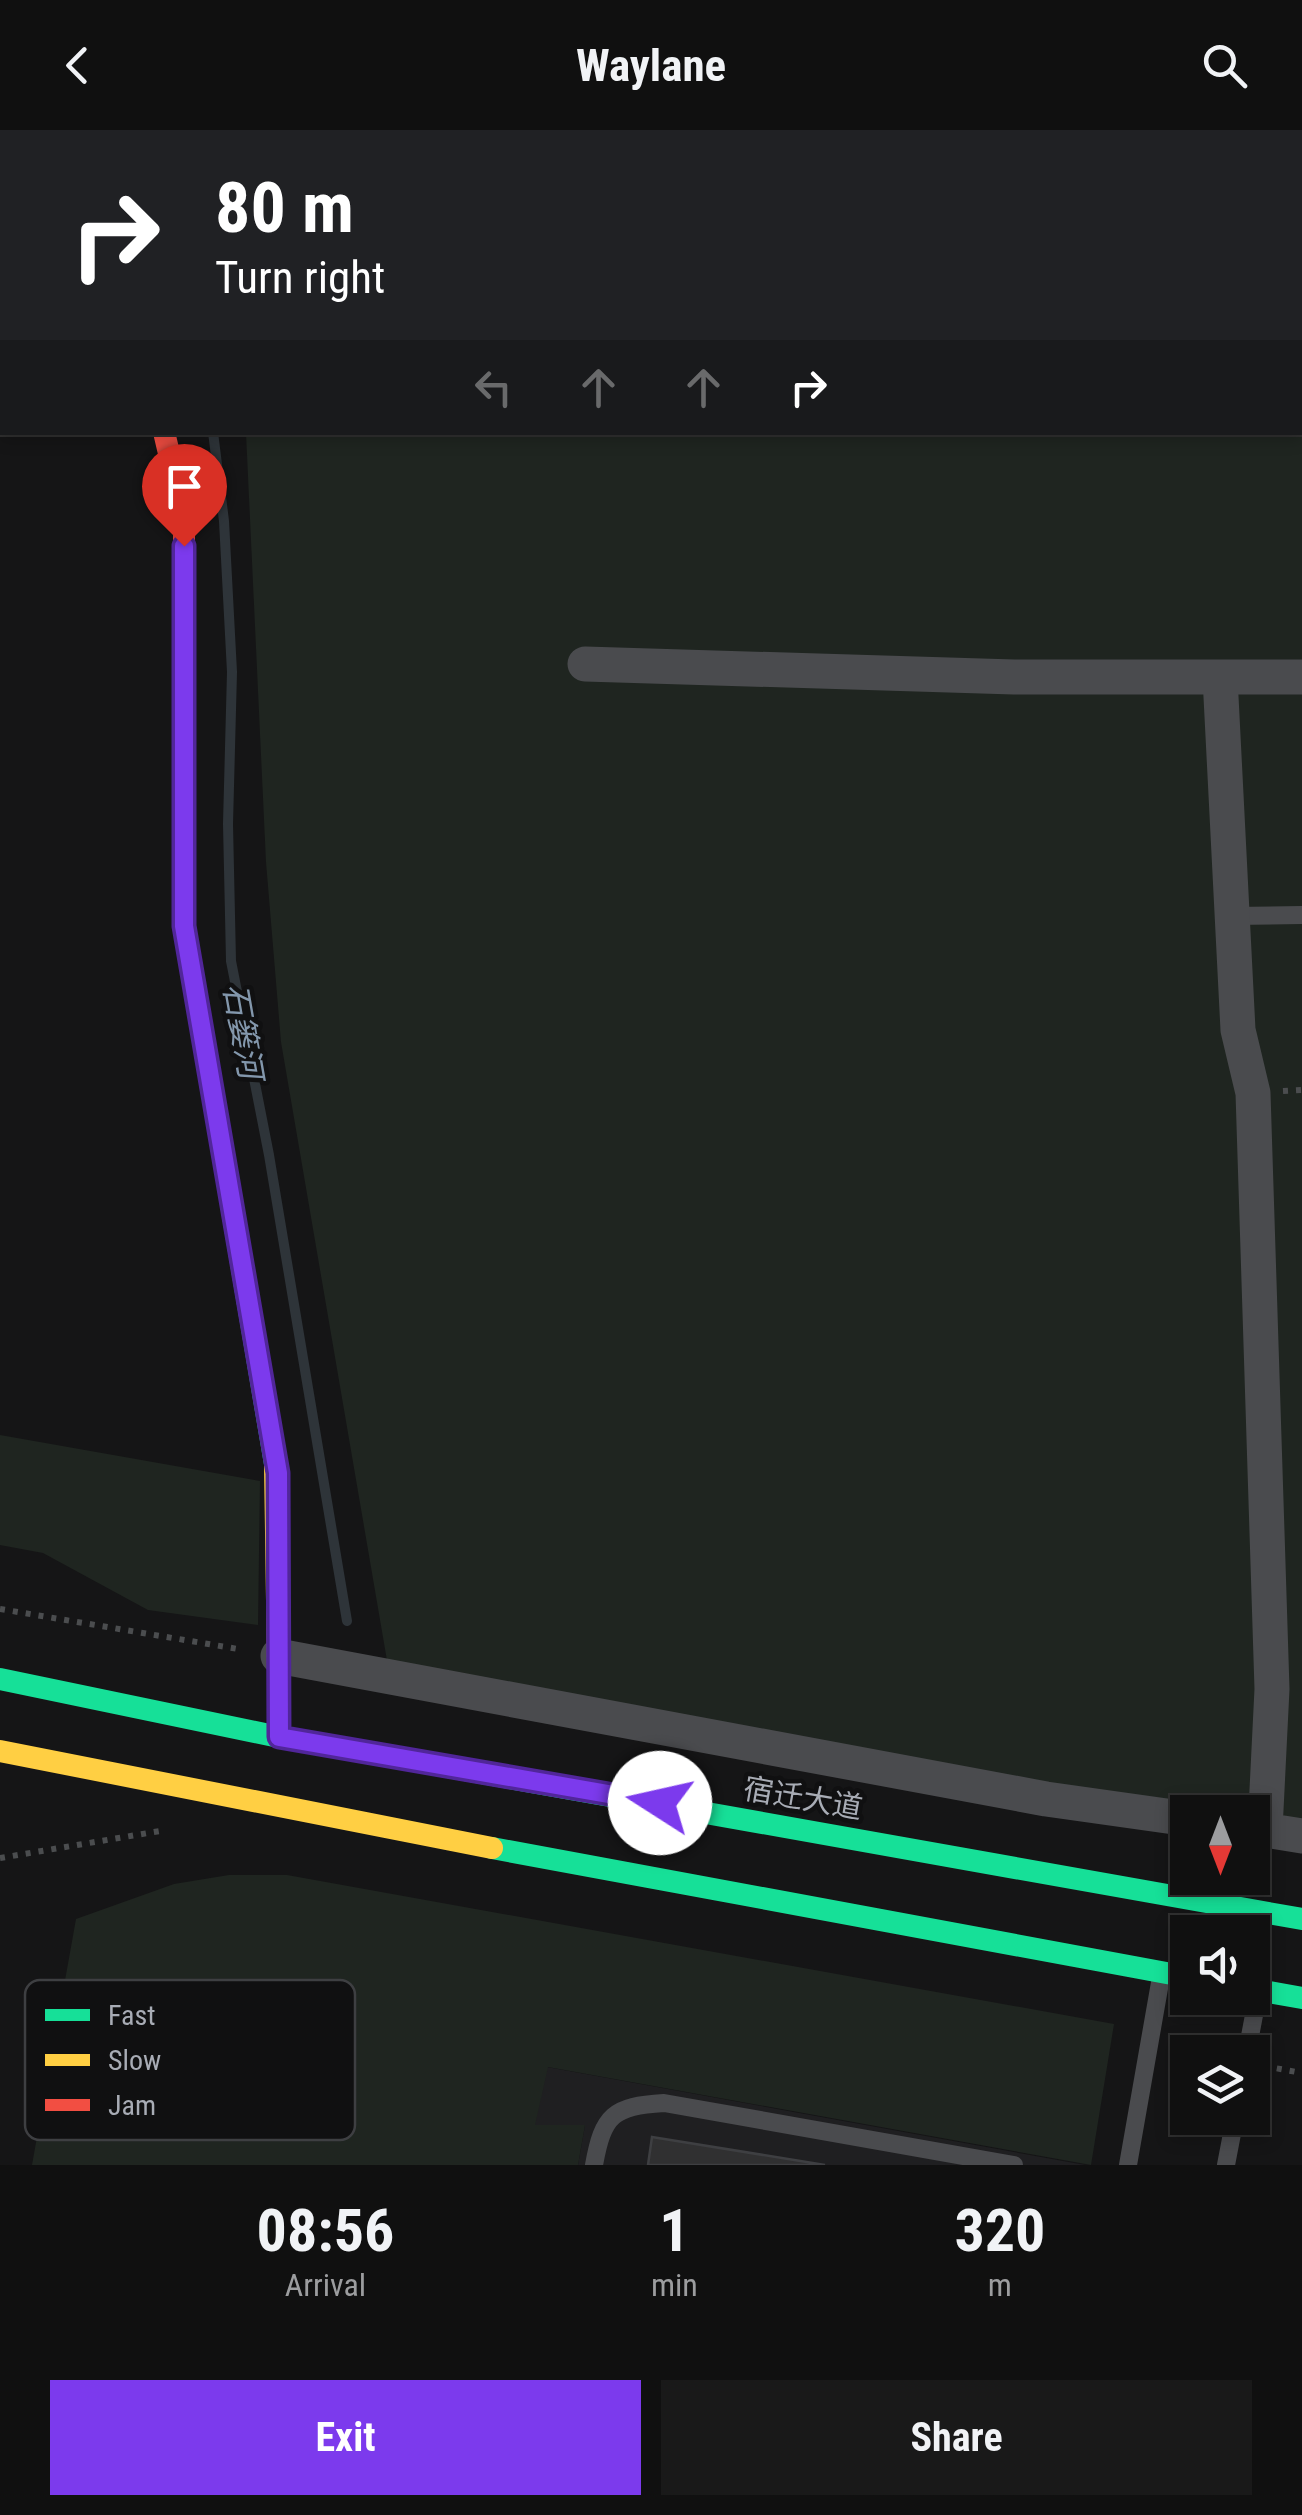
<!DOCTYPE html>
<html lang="en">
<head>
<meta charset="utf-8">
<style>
  :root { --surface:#101010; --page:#191919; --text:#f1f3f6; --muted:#9c9d9f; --line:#303030; --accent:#7c3aed }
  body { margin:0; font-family:"Roboto Condensed","Noto Sans SC",sans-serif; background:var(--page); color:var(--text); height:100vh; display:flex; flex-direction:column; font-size:38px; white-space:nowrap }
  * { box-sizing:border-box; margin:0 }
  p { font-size:32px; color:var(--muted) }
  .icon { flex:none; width:55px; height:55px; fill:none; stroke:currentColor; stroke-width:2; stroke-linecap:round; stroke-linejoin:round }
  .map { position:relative; height:2035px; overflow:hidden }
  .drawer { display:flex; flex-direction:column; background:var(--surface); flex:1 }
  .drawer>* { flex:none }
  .banner { position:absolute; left:0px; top:0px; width:1302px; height:305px; box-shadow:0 5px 15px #0003,0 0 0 2px var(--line); background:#202124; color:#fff; overflow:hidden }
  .needle { width:65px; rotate:180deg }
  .buttons { position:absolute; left:1170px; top:1665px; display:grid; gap:20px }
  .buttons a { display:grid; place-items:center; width:100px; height:100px; border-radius:0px; background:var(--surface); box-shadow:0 5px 15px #0003,0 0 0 2px var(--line); font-size:50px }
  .pin { position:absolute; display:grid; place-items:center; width:85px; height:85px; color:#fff; margin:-102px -42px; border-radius:50% 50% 50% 0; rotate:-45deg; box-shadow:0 0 10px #0007 }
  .pin .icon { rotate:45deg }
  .me { position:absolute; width:110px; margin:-55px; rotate:280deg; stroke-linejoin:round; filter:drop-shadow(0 0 8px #0008) }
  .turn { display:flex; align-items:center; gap:35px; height:210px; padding:0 50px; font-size:45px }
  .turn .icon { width:130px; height:130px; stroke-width:2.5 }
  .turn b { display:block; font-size:70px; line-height:85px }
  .lanes { display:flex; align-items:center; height:95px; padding:0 50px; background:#0003; justify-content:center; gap:50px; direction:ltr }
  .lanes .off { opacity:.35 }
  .eta { display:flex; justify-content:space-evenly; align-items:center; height:170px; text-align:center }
  .eta b { font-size:60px; font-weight:700; line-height:70px }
  .cta { display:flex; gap:20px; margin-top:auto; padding:20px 50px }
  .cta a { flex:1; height:115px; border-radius:0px; background:var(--accent); color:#fff; font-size:40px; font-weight:700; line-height:115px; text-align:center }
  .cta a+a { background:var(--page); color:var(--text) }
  header { display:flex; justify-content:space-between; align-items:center; height:130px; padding:0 50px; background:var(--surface); font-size:45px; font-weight:700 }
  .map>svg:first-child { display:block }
</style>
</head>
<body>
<header><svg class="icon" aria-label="back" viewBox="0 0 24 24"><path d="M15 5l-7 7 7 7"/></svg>Waylane<svg class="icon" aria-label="search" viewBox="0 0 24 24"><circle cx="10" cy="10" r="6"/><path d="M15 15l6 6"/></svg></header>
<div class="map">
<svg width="1302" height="2035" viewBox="0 0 1302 2035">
  <rect width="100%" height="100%" fill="#151516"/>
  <path fill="#1f1f21" d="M547 1937 1085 2035H578L585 1995H534Z"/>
  <path fill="#1f2520" d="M229 0H1302V1693L390 1548 281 912 266 732 246 303 1300 302V2Z
    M0 1305 260 1351 258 1495 148 1480 43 1423 0 1415Z
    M229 1745H287L1114 1894 1091 2035 548 1937 535 1995H585L578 2035H32L76 1789 174 1754Z"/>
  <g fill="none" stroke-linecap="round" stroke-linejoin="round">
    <path stroke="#2e3439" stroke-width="10" d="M179 0V2
      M213 302 224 391 232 542 228 694 231 831 269 1025 347 1491"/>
  </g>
  <path fill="#303031" stroke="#3e3f42" stroke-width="2.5" d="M652 2007 825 2035H648Z"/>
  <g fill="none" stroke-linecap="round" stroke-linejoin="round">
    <path stroke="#4b4d4f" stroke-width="6" stroke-dasharray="5 8" stroke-linecap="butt" d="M1283 961 1302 960
      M0 1479 238 1519
      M0 1728 166 1700
      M1170 1920 1188 1923
      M1264 1936 1302 1943"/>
    <path stroke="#4a4b4e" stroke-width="18" d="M1232 786 1302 785
      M1247 1922 1258 1864
      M594 2035C603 1985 613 1976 664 1973L1014 2035
      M1128 2035 1161 1847
      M1226 2035 1235 1988"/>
    <path stroke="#4a4b4e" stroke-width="35" d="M125 0V2
      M749 0V2
      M1300 133H1302
      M585 534 1014 547H1302
      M1220 547 1238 900 1253 963 1272 1559 1265 1700
      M278 1526 1046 1669 1188 1689
      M1252 1698 1302 1706"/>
    <path stroke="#16e098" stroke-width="22" d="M184 630V796L275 1334
      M0 1549 279 1607 1302 1789
      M492 1718 1188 1847
      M1252 1859 1302 1868"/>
    <path stroke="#ffcf43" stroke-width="22" d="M275 1334 279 1607
      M0 1621 492 1718"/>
    <path stroke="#f24e42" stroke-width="22" d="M164 302 184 387V630"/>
  </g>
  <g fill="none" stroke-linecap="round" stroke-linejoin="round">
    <defs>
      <path id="route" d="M184 416V796L278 1343 279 1607 660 1673"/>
    </defs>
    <use href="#route" stroke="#51269a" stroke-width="25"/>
    <use href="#route" stroke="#7c3aed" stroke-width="18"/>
  </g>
  <g text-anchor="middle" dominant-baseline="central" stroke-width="9" stroke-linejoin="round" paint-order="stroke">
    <g font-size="30" fill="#a8acb5" stroke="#101011">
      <text transform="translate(803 1668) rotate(10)">宿迁大道</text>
    </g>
    <g font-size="32" font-style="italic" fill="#8397ac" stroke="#101011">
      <text transform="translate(243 901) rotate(80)">石篓河</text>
    </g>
  </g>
  <rect x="25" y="1850" width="330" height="160" rx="15" fill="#101011" stroke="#3e3f42" stroke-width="2.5"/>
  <rect x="45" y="1879" width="45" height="12" fill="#16e098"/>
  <rect x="45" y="1924" width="45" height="12" fill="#ffcf43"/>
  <rect x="45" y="1969" width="45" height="12" fill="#f24e42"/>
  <g font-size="28" fill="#a8acb5">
    <text x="108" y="1895">Fast</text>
    <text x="108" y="1940">Slow</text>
    <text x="108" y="1985">Jam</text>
  </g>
</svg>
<div class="buttons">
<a><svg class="needle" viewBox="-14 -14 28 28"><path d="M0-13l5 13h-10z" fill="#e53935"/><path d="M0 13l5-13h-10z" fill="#9c9d9f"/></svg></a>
<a><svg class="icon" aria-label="sound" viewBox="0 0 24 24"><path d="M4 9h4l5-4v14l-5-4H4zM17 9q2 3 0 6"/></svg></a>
<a><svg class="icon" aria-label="layers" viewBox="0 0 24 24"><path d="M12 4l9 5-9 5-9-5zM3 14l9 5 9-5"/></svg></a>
</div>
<div class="pin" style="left:184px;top:416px;background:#d93025"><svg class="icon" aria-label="arrive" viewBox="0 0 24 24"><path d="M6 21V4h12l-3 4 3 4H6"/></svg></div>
<svg class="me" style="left:660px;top:1673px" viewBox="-20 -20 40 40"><circle r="19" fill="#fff"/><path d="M0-13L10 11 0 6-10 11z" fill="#7c3aed"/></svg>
<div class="banner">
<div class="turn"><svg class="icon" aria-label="right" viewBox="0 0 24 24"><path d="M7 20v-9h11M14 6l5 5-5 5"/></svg><div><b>80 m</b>Turn right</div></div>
<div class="lanes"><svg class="icon off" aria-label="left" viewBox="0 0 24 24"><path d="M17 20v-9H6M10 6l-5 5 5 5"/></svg><svg class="icon off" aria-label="ahead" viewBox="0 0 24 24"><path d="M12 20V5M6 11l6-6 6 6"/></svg><svg class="icon off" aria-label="ahead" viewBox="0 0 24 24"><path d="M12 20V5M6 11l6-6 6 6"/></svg><svg class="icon" aria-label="right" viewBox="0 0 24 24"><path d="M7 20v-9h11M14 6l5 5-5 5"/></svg></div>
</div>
</div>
<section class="drawer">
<div class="eta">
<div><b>08:56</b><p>Arrival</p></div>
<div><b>1</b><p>min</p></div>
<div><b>320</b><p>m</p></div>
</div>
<div class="cta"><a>Exit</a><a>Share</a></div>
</section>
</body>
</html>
